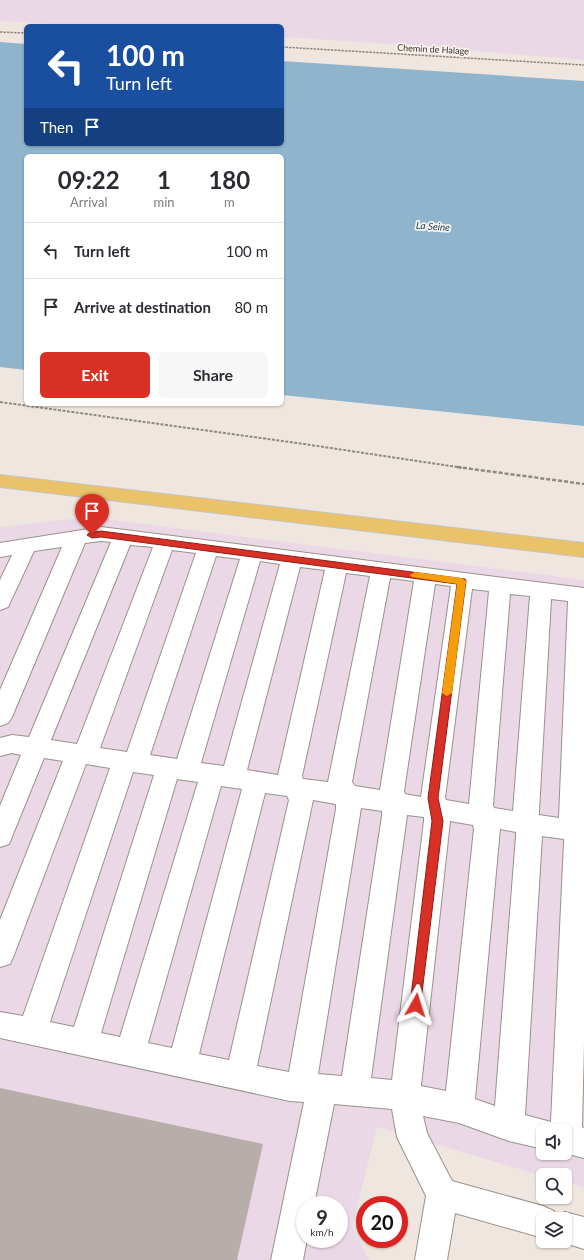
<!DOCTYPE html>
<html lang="en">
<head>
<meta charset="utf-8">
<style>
  :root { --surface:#fff; --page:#f7f7f7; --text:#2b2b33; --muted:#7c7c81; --line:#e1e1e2; --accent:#d93025 }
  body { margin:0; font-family:Lato,sans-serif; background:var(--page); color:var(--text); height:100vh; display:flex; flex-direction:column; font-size:15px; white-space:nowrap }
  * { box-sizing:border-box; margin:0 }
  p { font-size:13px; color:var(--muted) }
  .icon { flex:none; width:22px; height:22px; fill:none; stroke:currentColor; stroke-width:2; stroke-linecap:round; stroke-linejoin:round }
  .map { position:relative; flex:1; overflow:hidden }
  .drawer { position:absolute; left:24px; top:154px; width:260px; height:252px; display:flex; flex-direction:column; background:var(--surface); border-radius:6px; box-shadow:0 1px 3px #0004 }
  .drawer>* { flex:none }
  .top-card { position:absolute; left:24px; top:24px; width:260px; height:122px; border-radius:6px; box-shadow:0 1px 3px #0004; background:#1a4fa0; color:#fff; overflow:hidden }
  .fabs { position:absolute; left:536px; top:1124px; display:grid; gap:8px }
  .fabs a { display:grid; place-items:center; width:36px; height:36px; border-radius:6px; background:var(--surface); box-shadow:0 1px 3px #0004; font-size:20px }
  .speed { position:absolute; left:296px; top:1196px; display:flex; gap:8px; font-size:20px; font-weight:700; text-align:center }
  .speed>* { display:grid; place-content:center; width:52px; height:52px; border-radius:50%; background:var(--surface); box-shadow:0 1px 3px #0004; line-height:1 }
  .speed small { font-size:10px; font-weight:400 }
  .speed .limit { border:6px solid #d22; background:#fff; color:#111 }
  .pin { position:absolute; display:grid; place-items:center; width:34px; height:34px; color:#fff; margin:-41px -17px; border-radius:50% 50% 50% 0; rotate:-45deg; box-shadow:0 0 4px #0007 }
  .pin .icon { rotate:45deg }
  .me { position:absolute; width:44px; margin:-22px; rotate:6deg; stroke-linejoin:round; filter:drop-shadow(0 0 3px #0008) }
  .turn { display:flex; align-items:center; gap:14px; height:84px; padding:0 16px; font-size:18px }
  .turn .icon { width:52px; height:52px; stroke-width:2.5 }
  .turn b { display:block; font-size:28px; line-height:34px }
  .then { display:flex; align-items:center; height:38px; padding:0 16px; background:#0003; gap:8px; font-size:15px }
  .eta { display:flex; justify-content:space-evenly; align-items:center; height:68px; text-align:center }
  .eta b { font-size:24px; font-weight:700; line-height:28px }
  .cta { display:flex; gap:8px; margin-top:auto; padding:8px 16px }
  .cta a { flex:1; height:46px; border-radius:6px; background:var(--accent); color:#fff; font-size:16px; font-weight:700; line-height:46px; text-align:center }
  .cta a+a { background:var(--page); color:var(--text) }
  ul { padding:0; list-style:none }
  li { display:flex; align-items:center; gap:12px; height:56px; padding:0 16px; border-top:1px solid var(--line) }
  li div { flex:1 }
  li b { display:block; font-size:15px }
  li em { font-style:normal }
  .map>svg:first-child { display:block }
</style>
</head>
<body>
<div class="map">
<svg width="584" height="1260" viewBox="0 0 584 1260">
  <rect width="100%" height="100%" fill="#efe7df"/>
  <path fill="#ebd8e7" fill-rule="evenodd" d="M0 0H584V60L391 44 282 37V26H92L0 21Z
    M90 517 584 580V1188L565 1182V1175L543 1176 377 1127 352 1227 369 1260H0V527ZM543 1131H565V1153H543ZM305 1205H339V1239H305Z"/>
  <path fill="#8fb4cc" d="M0 42 26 44V144H282V61L584 81V426L282 395V156H26V370L0 367Z"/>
  <path fill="#b8aea9" d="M0 1088 263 1144 237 1260H0Z"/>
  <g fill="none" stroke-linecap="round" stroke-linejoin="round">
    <defs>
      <path id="minor" d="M101 527 584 588V1043L582 1127 584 1128V1158L564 1153 565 1131H543V1149L509 1141 459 1123 423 1116 427 1133 452 1181 543 1206 554 1211 556 1216 565 1212 584 1217V1249L558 1241H565V1219H543V1238L455 1213 447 1260H415L426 1196 397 1137 392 1109 334 1104 314 1205H305V1239H307L303 1260H271L304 1102 290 1101 0 1038V1012L23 1016 110 768 86 764 14 955 10 964 0 967V920L63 761 44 758 9 844 0 847V806L21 755 12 753 0 756V738L12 735 29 737 111 542 101 541 85 543 12 717 8 723 0 726V690L62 547 34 551 8 607 0 610V580L12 555 0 557V543ZM130 545 153 547 77 744 51 740ZM172 550 196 553 127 752 100 748ZM216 556 240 559 177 759 150 755ZM260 561 280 564 224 766 201 763ZM300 567 325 570 278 775 247 770ZM346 573 370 576 328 782 303 779 302 776ZM390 578 414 581 380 790 355 786 352 782ZM435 584 451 586 421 797 405 794 404 791ZM472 589 489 591 469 804 446 800 445 798ZM510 594 530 596 513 811 494 808 493 805ZM551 599 568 601 559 818 539 815V811ZM133 772 154 775 74 1027 50 1022ZM177 779 198 782 120 1037 101 1033ZM221 786 242 789 172 1048 148 1043ZM265 793 287 796 289 800 229 1060 199 1054ZM313 800 336 804V809L289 1072 257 1066ZM361 808 382 811V816L342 1076 318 1074ZM407 815 424 817V821L392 1080 371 1078ZM450 821 473 825 474 829 446 1091 421 1086ZM500 829 516 832V836L495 1106 475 1099ZM542 836 564 839V842L551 1122 525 1115Z"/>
      <path id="major" d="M0 475 584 543V557L0 487Z"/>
    </defs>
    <use href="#minor" stroke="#99928a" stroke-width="2"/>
    <use href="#major" stroke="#c6c5c4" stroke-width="2"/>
    <path stroke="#8e8983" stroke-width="1.5" stroke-dasharray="2.5 1" stroke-linecap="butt" d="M0 32 26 33
      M282 47 584 65"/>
    <path stroke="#8e8983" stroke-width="2" stroke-dasharray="3 1.5" stroke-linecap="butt" d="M0 402 304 444 464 468"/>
    <path stroke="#8e8983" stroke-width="2.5" stroke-dasharray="4 2" stroke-linecap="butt" d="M457 467 584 484"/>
    <use href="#minor" fill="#fff" fill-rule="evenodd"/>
    <use href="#major" fill="#e9c26a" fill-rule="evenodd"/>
  </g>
  <path fill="#d93025" stroke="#8d1f18" d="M101 531 465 579 466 581 438 798 443 821 420 1009 416 1011 412 1009 410 1005 432 821 428 798 457 584 101 537 92 538 87 535 89 533Z"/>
  <path fill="#f59e0b" d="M415 572 462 578 466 581 452 693 447 696 442 693 457 584 412 577 410 575Z"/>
  <g text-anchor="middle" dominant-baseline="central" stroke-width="3.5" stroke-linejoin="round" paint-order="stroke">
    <g font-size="9" fill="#33302d" stroke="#fcf4ec">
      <text transform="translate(433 49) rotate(3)">Chemin de Halage</text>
    </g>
    <g font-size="10" font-style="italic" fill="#0a3c55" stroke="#fcf4ec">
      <text transform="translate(433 226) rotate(4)">La Seine</text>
    </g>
  </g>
</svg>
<div class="fabs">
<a><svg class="icon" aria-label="sound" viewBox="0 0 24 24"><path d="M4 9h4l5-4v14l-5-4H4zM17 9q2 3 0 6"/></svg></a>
<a><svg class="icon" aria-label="search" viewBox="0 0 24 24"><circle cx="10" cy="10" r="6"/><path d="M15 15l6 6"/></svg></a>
<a><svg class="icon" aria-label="layers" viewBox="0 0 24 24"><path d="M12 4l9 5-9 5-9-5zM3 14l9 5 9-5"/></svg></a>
</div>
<div class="speed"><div>9<small>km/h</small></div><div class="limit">20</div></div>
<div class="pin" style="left:92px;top:535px;background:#d93025"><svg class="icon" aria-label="arrive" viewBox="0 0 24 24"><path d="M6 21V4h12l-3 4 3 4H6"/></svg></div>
<svg class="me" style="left:416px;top:1005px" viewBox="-20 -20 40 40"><path d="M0-17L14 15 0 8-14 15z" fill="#d93025" stroke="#fff" stroke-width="4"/></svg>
<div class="top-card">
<div class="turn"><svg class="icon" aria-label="left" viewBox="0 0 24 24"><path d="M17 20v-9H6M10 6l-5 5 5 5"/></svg><div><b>100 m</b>Turn left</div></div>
<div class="then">Then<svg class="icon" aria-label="arrive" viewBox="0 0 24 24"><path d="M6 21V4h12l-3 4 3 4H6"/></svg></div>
</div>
<section class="drawer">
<div class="eta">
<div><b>09:22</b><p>Arrival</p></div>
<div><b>1</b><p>min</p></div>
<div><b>180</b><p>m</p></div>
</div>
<ul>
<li><svg class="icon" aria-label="left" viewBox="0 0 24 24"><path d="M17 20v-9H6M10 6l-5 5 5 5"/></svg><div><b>Turn left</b></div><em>100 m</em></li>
<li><svg class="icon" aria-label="arrive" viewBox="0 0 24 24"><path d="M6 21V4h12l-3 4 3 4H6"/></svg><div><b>Arrive at destination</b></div><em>80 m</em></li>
</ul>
<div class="cta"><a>Exit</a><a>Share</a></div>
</section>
</div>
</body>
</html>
